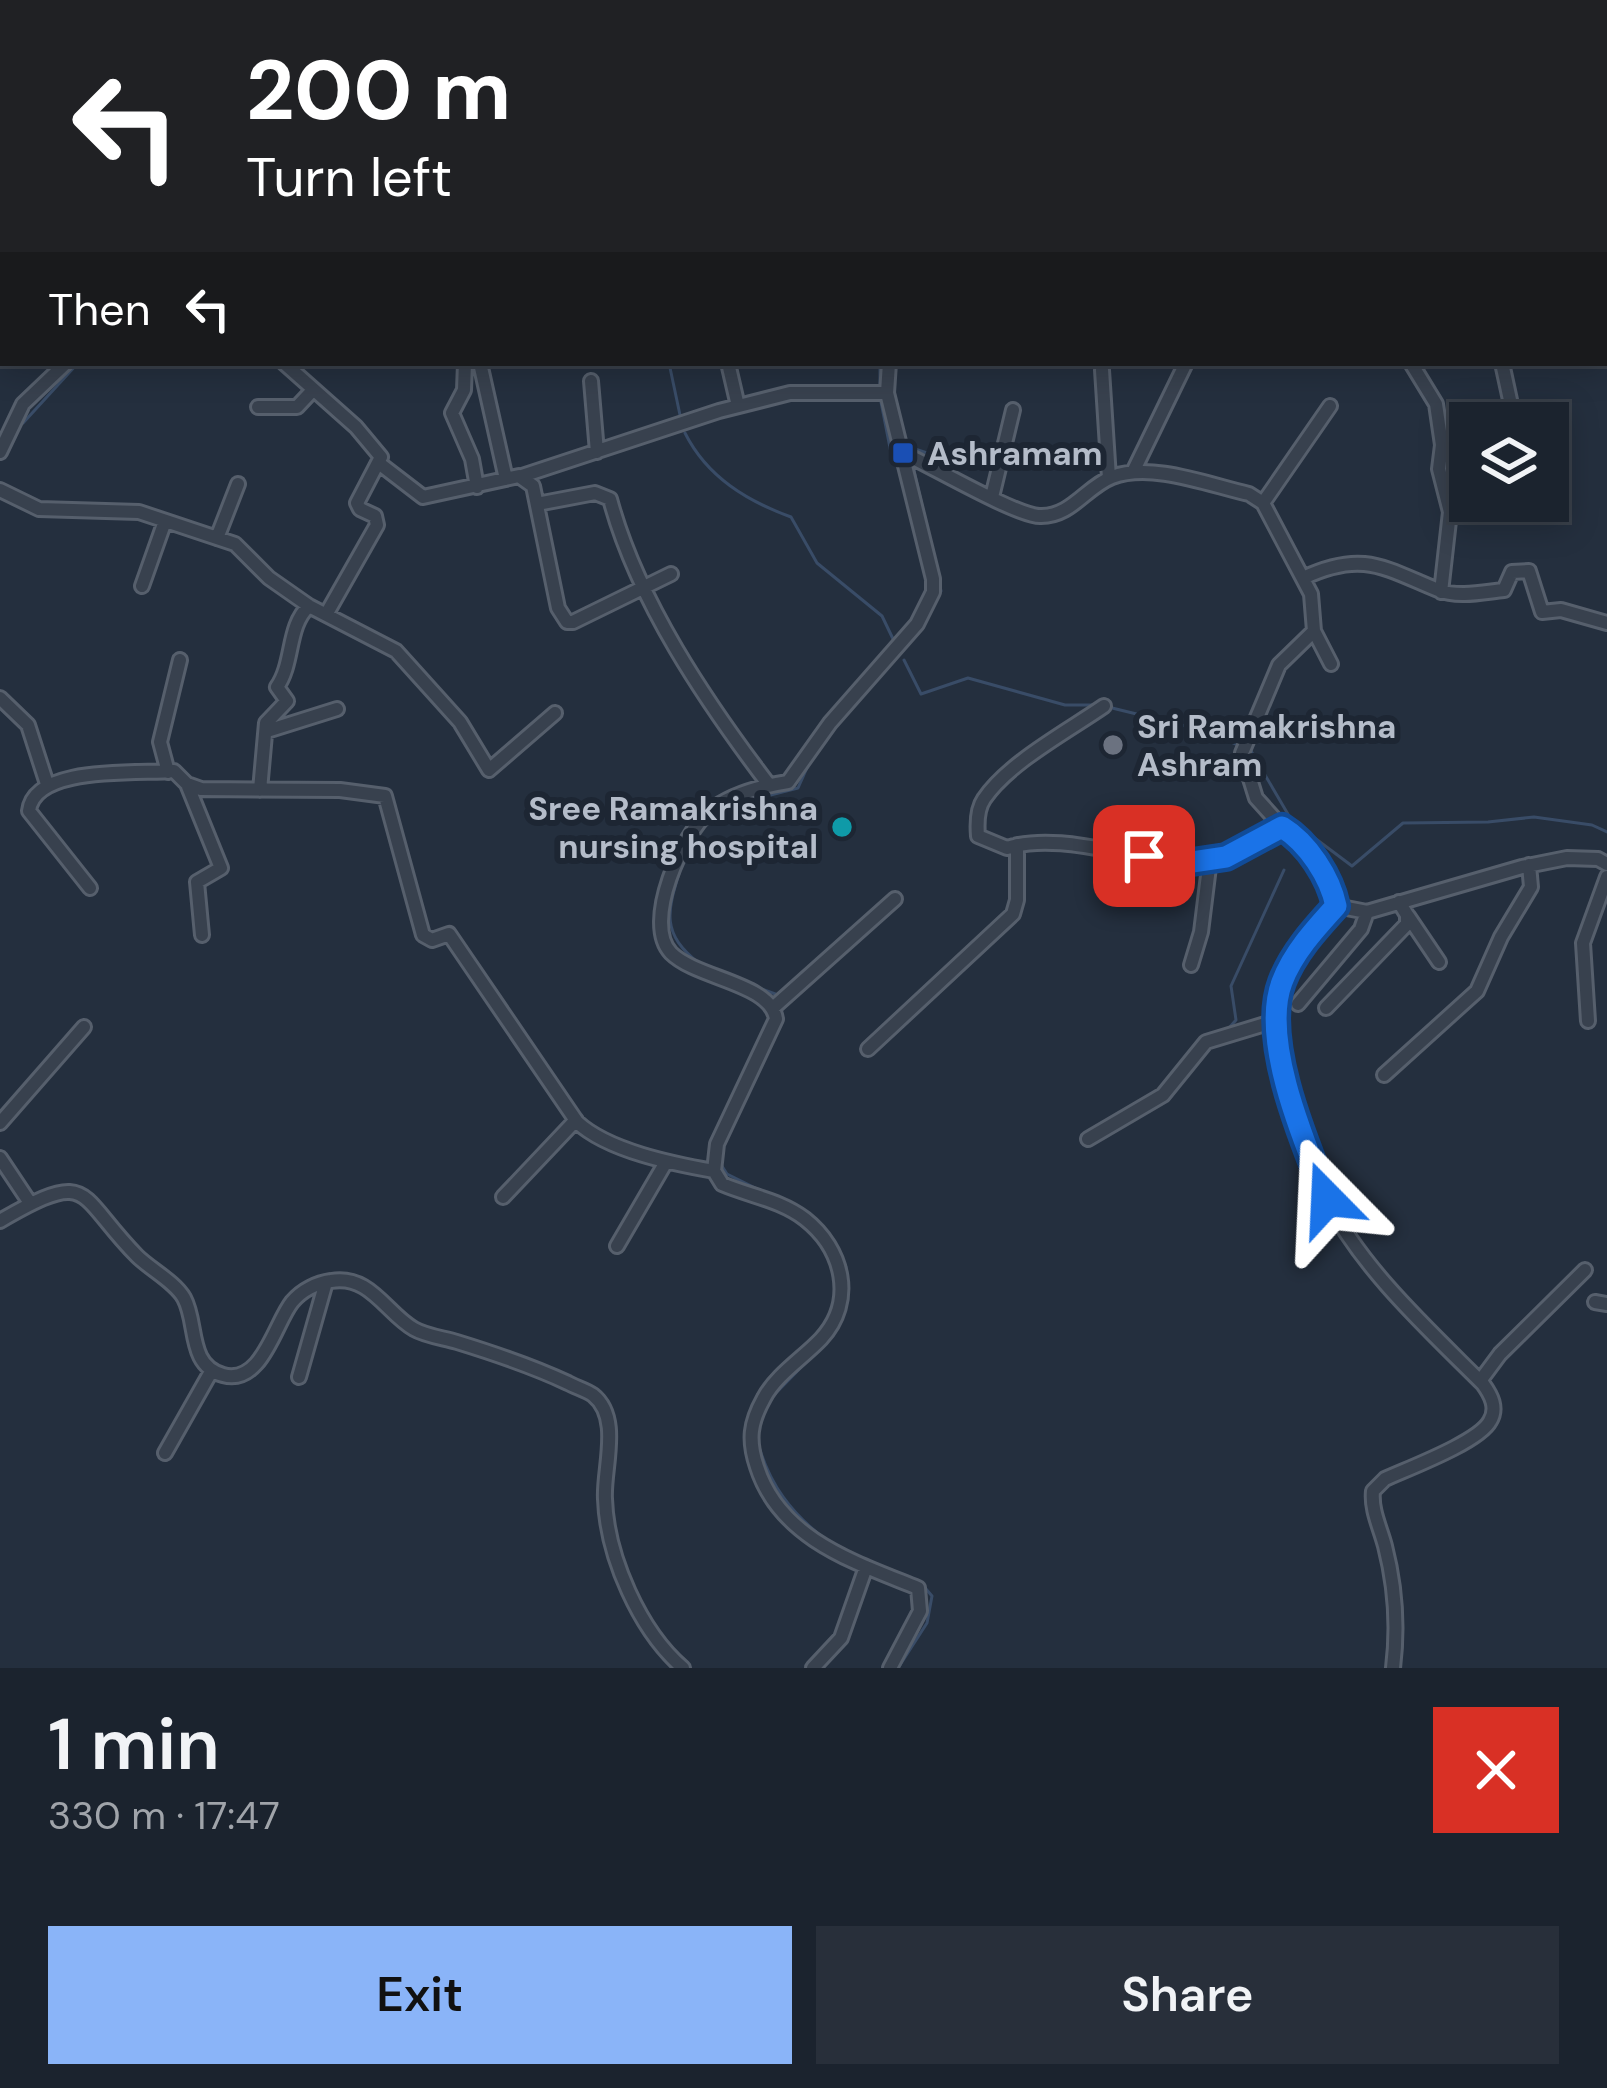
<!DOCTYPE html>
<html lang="en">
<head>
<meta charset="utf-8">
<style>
  :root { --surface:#1b232e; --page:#282f3a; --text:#f1f3f6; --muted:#a0a4aa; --line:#39404a; --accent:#8ab4f8 }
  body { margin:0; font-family:"DM Sans",sans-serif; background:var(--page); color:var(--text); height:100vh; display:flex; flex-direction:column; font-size:45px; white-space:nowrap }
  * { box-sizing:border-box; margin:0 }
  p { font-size:39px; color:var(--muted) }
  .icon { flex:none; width:66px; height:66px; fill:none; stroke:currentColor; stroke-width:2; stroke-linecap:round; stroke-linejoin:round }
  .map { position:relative; height:1668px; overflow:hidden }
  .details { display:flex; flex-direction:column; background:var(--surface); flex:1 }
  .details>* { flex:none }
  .banner { position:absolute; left:0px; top:0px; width:1608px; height:366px; box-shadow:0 6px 30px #0003,0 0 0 3px var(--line); background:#202124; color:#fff; overflow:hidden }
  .fabs { position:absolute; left:1449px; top:402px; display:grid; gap:24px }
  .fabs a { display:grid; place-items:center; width:120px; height:120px; border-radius:0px; background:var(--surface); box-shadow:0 6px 30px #0003,0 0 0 3px var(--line); font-size:60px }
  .pin { position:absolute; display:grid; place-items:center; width:102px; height:102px; color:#fff; margin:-51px; border-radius:24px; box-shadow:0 6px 18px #0006 }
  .me { position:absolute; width:132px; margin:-66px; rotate:339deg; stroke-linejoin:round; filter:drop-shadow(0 0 9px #0008) }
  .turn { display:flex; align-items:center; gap:42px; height:252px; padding:0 48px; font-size:54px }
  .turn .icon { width:156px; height:156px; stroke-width:2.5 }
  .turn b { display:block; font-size:84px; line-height:102px }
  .then { display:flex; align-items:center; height:114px; padding:0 48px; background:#0003; gap:24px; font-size:45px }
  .round { display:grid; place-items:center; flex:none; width:126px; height:126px; border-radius:0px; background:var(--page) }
  .headline { display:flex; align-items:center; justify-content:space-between; height:204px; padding:0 48px }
  h1 { font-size:72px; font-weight:600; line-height:90px }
  .action { display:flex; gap:24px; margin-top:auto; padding:24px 48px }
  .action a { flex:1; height:138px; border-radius:0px; background:var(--accent); color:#111; font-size:48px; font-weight:600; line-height:138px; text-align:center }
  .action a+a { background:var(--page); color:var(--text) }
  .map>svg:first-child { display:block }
</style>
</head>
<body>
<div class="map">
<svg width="1607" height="1668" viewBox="0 0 1607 1668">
  <rect width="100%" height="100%" fill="#242f3e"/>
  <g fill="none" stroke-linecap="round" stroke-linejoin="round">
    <path stroke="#394c67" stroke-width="3" d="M621 3 625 0
      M669 363 680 415
      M880 386V363
      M880 397 891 453 896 456
      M23 423 78 363
      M685 433C707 477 747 501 791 517L817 563 882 616 894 641
      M906 446 933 455
      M912 462 930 540
      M923 624 941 591 935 561
      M904 660 921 694 968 678 1065 705H1093
      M877 679 898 655
      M1108 707 1206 731 1242 747
      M1251 751 1292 821 1352 866 1403 823 1488 822 1534 817 1592 825 1607 832
      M727 806 798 788 810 761
      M681 867C667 912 660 933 700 964
      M759 988 778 995
      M1210 1034 1229 1028 1236 1020 1231 986 1284 870
      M720 1163 727 1174 765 1193
      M839 1254 846 1267V1284
      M772 1397 820 1348
      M757 1440C769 1485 792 1515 829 1542
      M898 1668 927 1623 932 1596 920 1582"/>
    <defs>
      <path id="street" d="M48 0 51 3
        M515 0 516 3
        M1140 0 1142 3
        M1272 0 1274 3
        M1440 0 1443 3
        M141 3 145 0
        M611 3 614 0
        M897 3 902 0
        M947 3V0
        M1184 3V0
        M1523 3 1524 0
        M0 66 3 68
        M1605 119H1607
        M0 162 3 163
        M0 196 3 197
        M0 252 3 248
        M1605 330 1607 333
        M284 363 356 427 381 457 357 503 360 509 375 516 377 525 327 613
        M465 363 464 390 452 413 472 459 477 487
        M480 363 506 479
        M728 363 738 406
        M889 363 887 393 933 579V592L917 624 830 723 788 782C762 786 731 794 710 811 683 832 642 923 671 953 697 979 771 983 776 1019L717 1144 714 1171 722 1184C750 1196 780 1200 805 1219 843 1249 856 1301 821 1339 803 1358 776 1375 764 1398 750 1423 748 1440 757 1467 780 1539 854 1562 918 1588L920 1611 890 1668
        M1411 363 1436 404 1442 445 1439 469 1450 512 1441 592
        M1502 363 1515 423
        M1102 370 1109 478
        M591 381 597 452
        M258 407H297L312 391
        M0 452 23 404 66 363
        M905 454C933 467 1017 516 1040 516 1071 517 1086 487 1112 477 1152 462 1209 485 1249 494L1263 503 1311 594 1314 631 1279 665 1242 753 1256 798 1282 827C1239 842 1226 863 1176 864 1163 864 1151 858 1139 856 1098 849 1047 835 1007 848L978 836C977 824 977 809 984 799 1008 763 1068 731 1104 706
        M380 464 423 497 519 476 533 486 558 608 567 622H573L671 574
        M1134 470 1186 363
        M522 476 719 411 790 393H887
        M0 490 39 509 139 512 235 544 269 578 309 606 396 651 460 722 489 770 555 713
        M992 497 1013 410
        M1263 503 1330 406
        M537 504 595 493 610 499C637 600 706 702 769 785
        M217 538 238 484
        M1303 578C1363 550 1384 568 1438 590 1458 598 1484 592 1504 590L1512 572 1529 571 1542 612 1561 610 1607 623
        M142 586 165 521
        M1314 631 1331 664
        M0 698 28 725 47 784
        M267 731 337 709
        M168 772 160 742 180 660
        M187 784 221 868 197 882 202 935
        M260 790 266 723 287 701 277 687C294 663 287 626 309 606
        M1282 827 1316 862 1336 906 1367 912 1522 867 1567 858 1598 859 1607 864
        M90 888 29 811C34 765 138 774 174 771L187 784 201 789 340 790 385 796 423 935 432 940 449 934 577 1122C608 1151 674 1164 714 1171
        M1336 906C1315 928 1294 952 1282 980 1268 1015 1279 1054 1289 1089 1300 1127 1310 1166 1328 1202 1364 1271 1428 1329 1483 1384 1491 1395 1498 1408 1490 1421 1479 1442 1409 1468 1385 1479L1373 1491C1371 1510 1380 1527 1385 1546 1395 1585 1398 1628 1393 1668
        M1408 916 1439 962
        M1191 965 1201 932 1210 859
        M1298 1004 1361 929 1367 912
        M774 1007 895 899
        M1326 1008 1407 924V915L1399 902
        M1588 1021 1583 943 1607 877
        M868 1049 1013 914 1017 900V845
        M1384 1075 1477 991 1501 937 1531 887 1529 865
        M0 1123 84 1027
        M1088 1139 1163 1095 1206 1042 1275 1021
        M0 1158 30 1203
        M503 1197 576 1120
        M0 1221C93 1167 76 1194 137 1256 150 1269 175 1282 184 1298 198 1323 187 1365 223 1375 262 1386 275 1323 292 1302 302 1290 317 1283 331 1281 370 1274 386 1313 414 1329 426 1336 444 1338 457 1342 496 1354 532 1366 568 1383 575 1387 586 1390 593 1395 622 1418 603 1469 605 1499 607 1557 640 1631 683 1668
        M617 1246 666 1162
        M1595 1302 1607 1304
        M299 1377 326 1282
        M1480 1381 1500 1354 1585 1270
        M165 1453 212 1370
        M813 1668 841 1638 866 1567"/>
    </defs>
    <use href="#street" stroke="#565f6c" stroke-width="18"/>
    <use href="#street" stroke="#38414e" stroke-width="12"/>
  </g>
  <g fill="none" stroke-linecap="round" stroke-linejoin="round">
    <defs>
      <path id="route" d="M1144 856 1172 865 1226 857 1282 827C1308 843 1330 877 1336 906 1315 929 1293 953 1282 982 1260 1040 1305 1144 1327 1199"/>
    </defs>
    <use href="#route" stroke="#114b97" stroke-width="30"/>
    <use href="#route" stroke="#1a73e8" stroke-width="21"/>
  </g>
  <rect fill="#1a4fb4" stroke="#1d2633" stroke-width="4.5" x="891" y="441" width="24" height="24" rx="6"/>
  <circle fill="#6b7280" stroke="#1d2633" stroke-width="4.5" cx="1113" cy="745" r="12"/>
  <circle fill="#0f9aa8" stroke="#1d2633" stroke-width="4.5" cx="842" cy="827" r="12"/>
  <g text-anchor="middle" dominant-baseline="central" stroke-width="12" stroke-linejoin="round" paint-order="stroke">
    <g font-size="33" font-weight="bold" fill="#b4bcc9" stroke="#1d2633" text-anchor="start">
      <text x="927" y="453">Ashramam</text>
      <text x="1137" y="726">Sri Ramakrishna<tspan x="1137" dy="38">Ashram</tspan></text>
      <text x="818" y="808" text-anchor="end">Sree Ramakrishna<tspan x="818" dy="38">nursing hospital</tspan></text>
    </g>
  </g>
</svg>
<div class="fabs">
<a><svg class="icon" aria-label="layers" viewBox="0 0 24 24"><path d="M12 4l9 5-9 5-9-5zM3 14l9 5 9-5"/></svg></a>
</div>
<div class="pin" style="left:1144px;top:856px;background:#d93025"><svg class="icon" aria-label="arrive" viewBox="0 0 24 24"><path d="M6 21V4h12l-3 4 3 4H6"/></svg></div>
<svg class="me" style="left:1327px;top:1199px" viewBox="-20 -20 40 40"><path d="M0-17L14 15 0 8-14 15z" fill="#1a73e8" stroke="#fff" stroke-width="4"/></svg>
<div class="banner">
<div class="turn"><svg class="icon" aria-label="left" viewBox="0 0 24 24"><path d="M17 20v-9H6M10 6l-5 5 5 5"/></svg><div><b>200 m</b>Turn left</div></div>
<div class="then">Then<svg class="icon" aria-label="left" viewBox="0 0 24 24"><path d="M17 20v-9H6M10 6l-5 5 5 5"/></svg></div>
</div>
</div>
<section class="details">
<div class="headline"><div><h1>1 min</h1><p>330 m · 17:47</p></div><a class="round" style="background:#d93025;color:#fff"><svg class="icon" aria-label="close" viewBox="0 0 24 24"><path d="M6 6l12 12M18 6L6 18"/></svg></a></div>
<div class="action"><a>Exit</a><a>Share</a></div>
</section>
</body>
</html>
